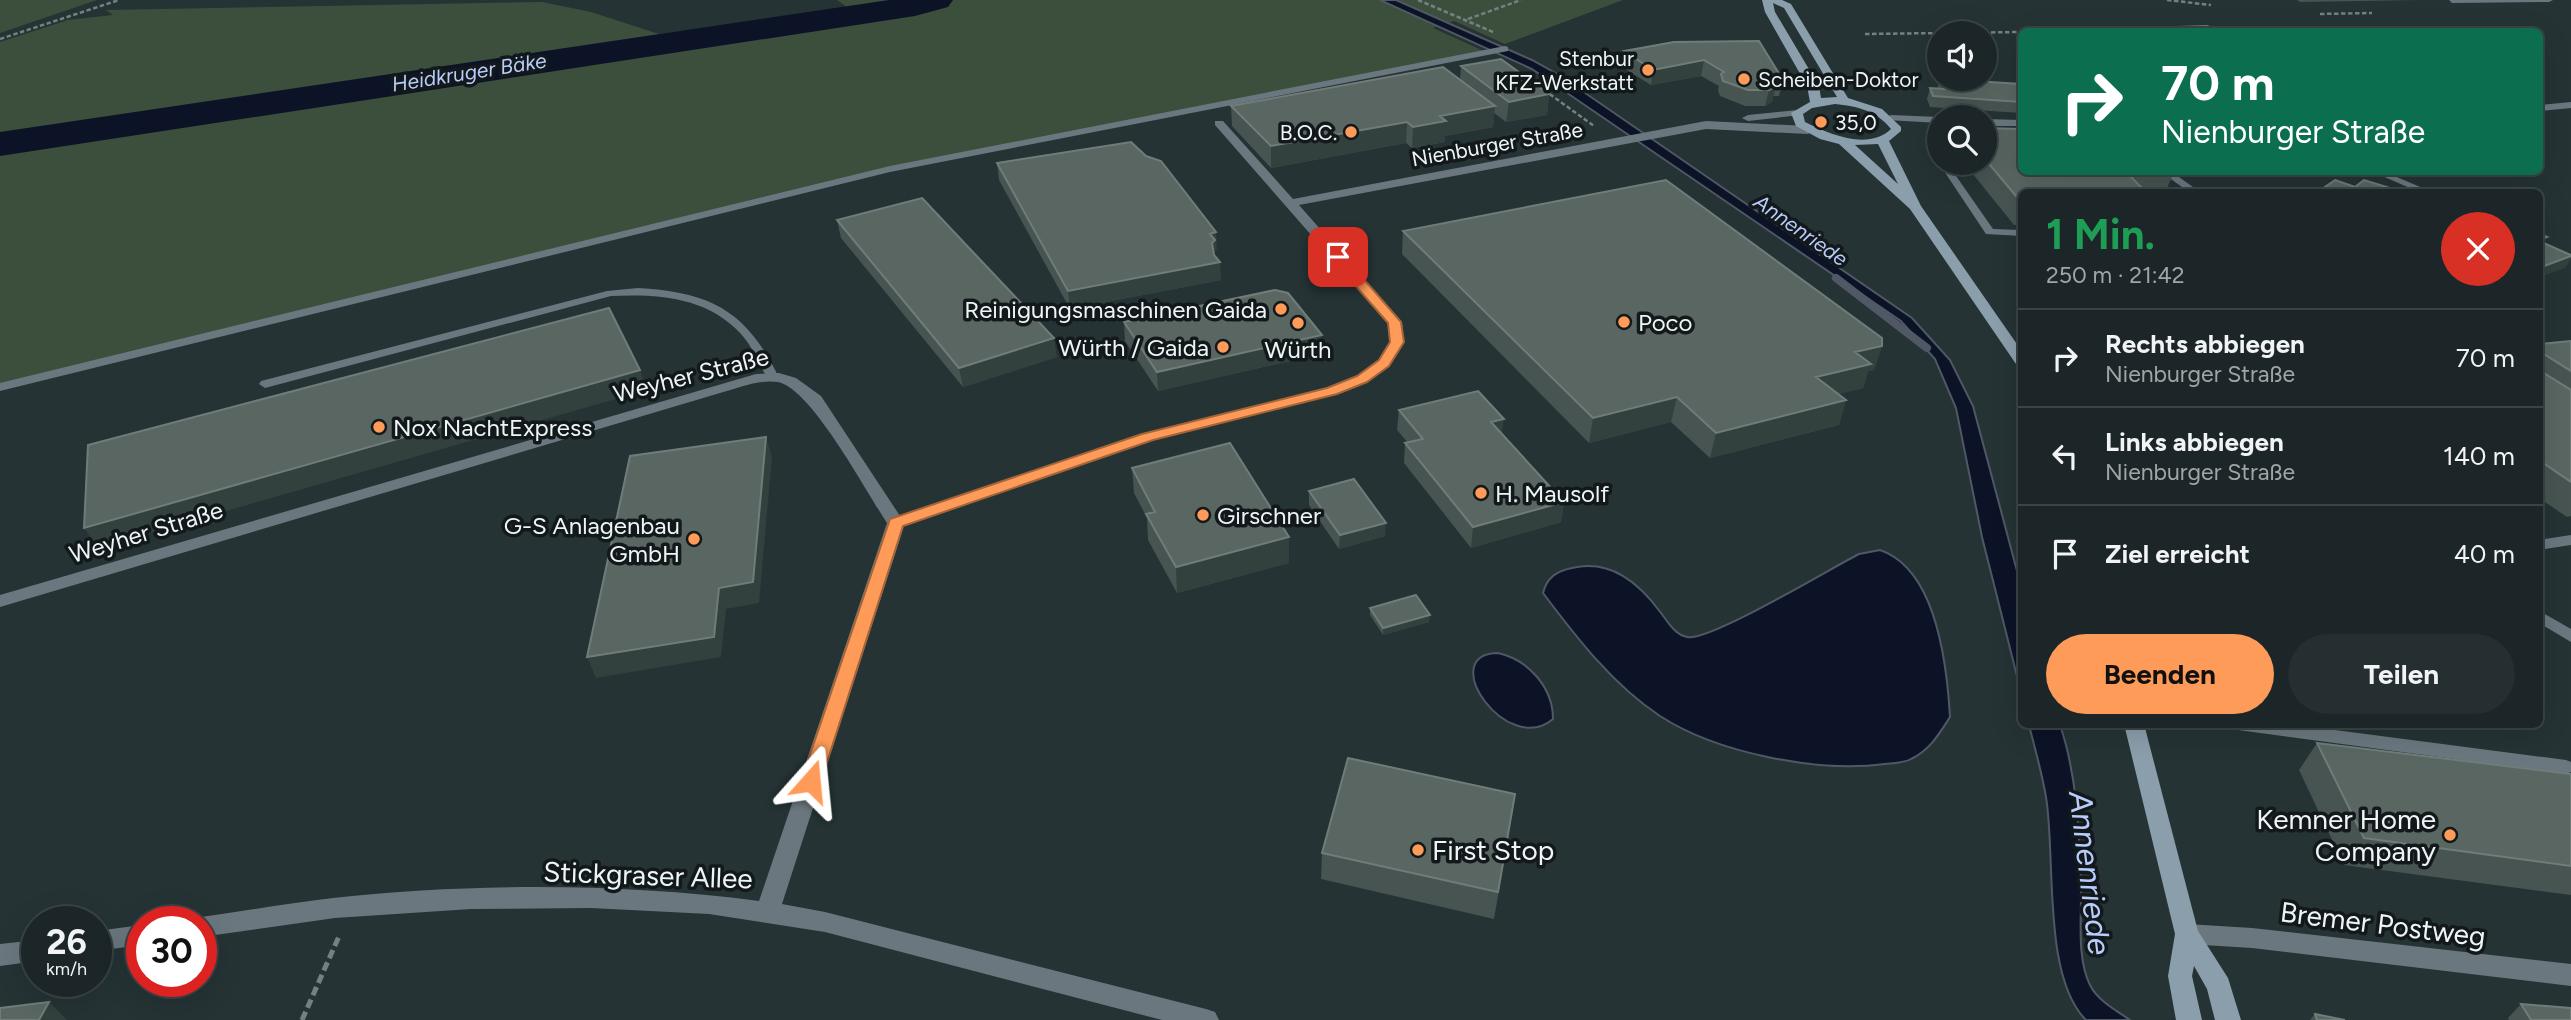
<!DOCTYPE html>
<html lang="de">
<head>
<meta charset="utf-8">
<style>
  :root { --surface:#1c2628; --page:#252e30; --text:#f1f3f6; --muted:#a0a5a8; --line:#3a4345; --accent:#fe9b59 }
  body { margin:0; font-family:Figtree,sans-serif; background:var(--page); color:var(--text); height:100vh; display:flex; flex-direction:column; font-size:26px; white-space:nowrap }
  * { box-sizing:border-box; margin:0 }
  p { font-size:23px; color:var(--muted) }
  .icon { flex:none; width:38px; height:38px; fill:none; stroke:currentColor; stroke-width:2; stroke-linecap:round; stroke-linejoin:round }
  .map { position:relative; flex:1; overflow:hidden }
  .details { position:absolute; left:2018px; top:189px; width:525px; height:539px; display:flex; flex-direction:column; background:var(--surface); border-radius:10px; box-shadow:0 7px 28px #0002,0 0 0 2px var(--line) }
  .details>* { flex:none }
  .top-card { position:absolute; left:2018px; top:28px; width:525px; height:147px; border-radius:10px; box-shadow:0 7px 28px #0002,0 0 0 2px var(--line); background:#0b6e4f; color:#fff; overflow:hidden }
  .fabs { position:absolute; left:1927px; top:21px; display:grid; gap:14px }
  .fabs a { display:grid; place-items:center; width:70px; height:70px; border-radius:50%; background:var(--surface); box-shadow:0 7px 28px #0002,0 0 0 2px var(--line); font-size:35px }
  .speed { position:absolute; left:21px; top:906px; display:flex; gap:14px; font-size:35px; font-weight:700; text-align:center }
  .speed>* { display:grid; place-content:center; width:91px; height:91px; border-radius:50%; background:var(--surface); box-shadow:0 7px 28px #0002,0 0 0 2px var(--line); line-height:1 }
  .speed small { font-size:18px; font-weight:400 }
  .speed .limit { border:10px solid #d22; background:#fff; color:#111 }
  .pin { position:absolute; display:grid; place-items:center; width:60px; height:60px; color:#fff; margin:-30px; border-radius:14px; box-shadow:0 4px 10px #0006 }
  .me { position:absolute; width:77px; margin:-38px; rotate:18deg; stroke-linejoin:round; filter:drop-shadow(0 0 5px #0008) }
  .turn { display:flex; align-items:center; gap:24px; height:147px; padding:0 28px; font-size:32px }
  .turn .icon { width:91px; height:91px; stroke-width:2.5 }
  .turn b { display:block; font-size:49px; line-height:60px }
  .round { display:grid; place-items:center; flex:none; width:74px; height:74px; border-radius:37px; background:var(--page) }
  .overview { display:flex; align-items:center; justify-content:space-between; height:119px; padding:0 28px }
  h1 { font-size:42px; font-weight:700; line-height:52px; color:#1e9e55 }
  .cta { display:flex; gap:14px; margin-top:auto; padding:14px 28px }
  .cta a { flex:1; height:80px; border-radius:42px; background:var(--accent); color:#111; font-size:28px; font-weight:700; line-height:80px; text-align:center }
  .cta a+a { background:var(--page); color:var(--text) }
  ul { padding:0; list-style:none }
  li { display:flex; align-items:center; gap:21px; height:98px; padding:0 28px; border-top:2px solid var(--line) }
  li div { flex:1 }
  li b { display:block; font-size:26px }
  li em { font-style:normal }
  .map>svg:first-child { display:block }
</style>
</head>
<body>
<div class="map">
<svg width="2571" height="1020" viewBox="0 0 2571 1020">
  <rect width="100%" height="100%" fill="#253335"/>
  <path fill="#3c4f3c" d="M0 0H97L0 33Z
    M837 0H1623L1505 44 1454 21 1433 28 1486 52 910 163 0 384V146L881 12 0 141V42L68 20 113 15 106 10 542 2 591 12 659 34 848 8Z"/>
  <path fill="#0c1327" stroke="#505765" stroke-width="2" d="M1380 0H1396L1532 60 1559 75 1912 318 1950 360 1973 406 2021 586V692L1982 537 1956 408 1935 359 1901 321 1532 69Z
    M1880 550C1936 569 1947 665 1950 717 1939 734 1930 750 1911 759 1904 763 1893 763 1885 764 1818 773 1717 753 1660 716 1613 685 1576 637 1543 593 1547 577 1557 571 1572 568 1611 559 1639 583 1661 613 1668 622 1675 635 1687 637 1709 642 1831 568 1859 554Z
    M1498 653C1529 660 1553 688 1553 719 1507 758 1435 654 1498 653Z
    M2029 725H2060C2077 775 2079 830 2081 884 2082 914 2076 957 2090 985 2097 1000 2117 1011 2130 1020H2086C2042 976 2056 857 2046 797 2042 773 2035 749 2029 725Z"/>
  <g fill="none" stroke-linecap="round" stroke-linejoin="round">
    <path stroke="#505765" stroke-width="8" d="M1836 278 1927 348"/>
    <path fill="#0c1327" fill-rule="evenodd" d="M889 0H953L948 7 915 16 0 156V132Z"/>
    <path stroke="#748082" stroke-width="2.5" stroke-dasharray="4.5 2.5" stroke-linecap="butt" d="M1418 0 1493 32
      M2167 0 2211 5
      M2320 14 2372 13
      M1468 19 1521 0
      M1865 34 2021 32
      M0 39 119 0
      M1544 90 1594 126"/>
    <path stroke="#748082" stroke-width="5" stroke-dasharray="9 4.5" stroke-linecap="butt" d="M302 1020 340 934"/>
    <path fill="#6b777f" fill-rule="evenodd" d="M2449 0H2553L2549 2 2452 3Z
      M1505 46 1508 47V51L890 172 0 391V383L890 166Z
      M1939 143V163H1947L1993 229 2021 230V236L1986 234 1938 162 1927 150Z
      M2161 172H2172L2200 192H2189Z
      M2373 172H2385L2432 192H2419Z
      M638 288C711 292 747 311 779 378L777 381H769C759 365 754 348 741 334 707 297 659 294 611 296L265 388 259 384 261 381 607 291Z
      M2571 535V545L2539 550V540Z
      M2543 613 2571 629V642L2539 623V614Z
      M2230 724H2289L2566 760 2571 762V772L2566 774 2238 730 2232 728Z"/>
    <path fill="#6b777f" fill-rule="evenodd" d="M2571 102V108L2539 111V105Z
      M1797 110 1801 111V115L1748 121 1742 118 1748 115Z
      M1891 115 1939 117H1942H1939V123L1887 120 1885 118Z
      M1984 119 2021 120V126H1984Z
      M1215 121H1223L1293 199 1706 121 1808 126 1814 130 1808 134 1706 129 1299 205 1402 322 1404 342 1389 366 1367 382 1338 394 1153 440 904 526 782 904 825 912 1206 1009 1215 1012 1219 1020H1162L825 932 709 914 591 908 471 909 335 918 201 937V922H191L201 917C245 911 289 903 333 898 474 883 619 883 759 901L887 523C867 493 811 388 778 382 759 379 738 388 720 393L0 607V595L756 374 779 373 796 378 821 396 900 516 1141 434 1326 388 1357 376 1378 360 1390 342 1388 323 1215 125Z
      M2187 924 2252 928 2571 964V986L2252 948 2187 944 2179 941 2175 934 2179 927Z
      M142 925V945L96 951V931Z
      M37 940V961L0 966V944Z"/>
    <path fill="#8b9eab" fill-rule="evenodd" d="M1762 0H1782L1791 4 1848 98 1882 109 1901 127V131L1889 141 1921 206 2021 350V366L2016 364 1910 209 1839 144 1820 139 1796 126 1791 113 1810 102 1807 86 1765 12ZM1773 3 1784 8 1837 97 1821 98 1819 86 1775 12ZM1835 104C1857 106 1877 111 1891 129 1868 151 1829 134 1805 122L1803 114 1812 108ZM1878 144 1898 184 1855 145Z
      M2124 724H2144L2198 931 2228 978 2241 1020H2215L2207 989 2194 966 2192 976 2202 1020H2176L2168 976 2175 934Z"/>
  </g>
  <path fill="#475451" d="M2297 0H2419L2300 2Z
    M1674 42 1783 80 1779 96H1773L1772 102 1765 106H1745L1720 96 1718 90 1719 86 1701 76 1651 85 1622 67 1624 51Z
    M1461 66 1549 94 1547 115 1506 122 1494 113 1493 127 1445 136V142L1412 148 1406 143 1271 168 1232 126 1231 106 1460 80Z
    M1940 79 2021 84V113L1930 107 1927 99 1930 88 1937 89Z
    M1984 128 2173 175 2165 192H2021V225H2014L1964 163H1984Z
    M997 163 1217 250H1215V256L1221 280 1070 309 999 180Z
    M2325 187H2355L2403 192H2322Z
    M837 220 1057 357 963 387 841 238Z
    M1403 231 1882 346 1874 370 1868 371 1863 388 1838 394 1846 400 1839 425 1710 458 1671 422 1589 443 1402 254Z
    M2020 251H2021V270L2016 263Z
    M1124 322 1322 335 1321 354 1158 391 1125 341Z
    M2571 341V516L2567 517 2539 498V344Z
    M1399 410 1502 434 1564 502 1561 522 1471 548 1404 463 1405 443H1408L1397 430Z
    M1132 468 1289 563 1177 593 1148 540 1147 518 1134 493Z
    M1309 491 1385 536 1339 549 1309 505Z
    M1370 608 1429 622 1383 635 1370 615Z
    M2317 743 2571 774V895L2344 865 2299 770Z
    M1511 821 1494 919 1321 879 1322 853Z
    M2521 1004 2571 1020H2509L2508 1018Z
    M2315 1014 2345 1020H2310Z"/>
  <path fill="#32403e" d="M1704 60 1701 76 1651 85 1653 70Z
    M1776 86 1772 102 1765 106 1769 90Z
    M1549 94 1547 115 1506 122 1509 102Z
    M1495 106 1493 127 1445 136V142L1412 148 1413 127 1440 116Z
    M1407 122 1406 143 1271 168V146Z
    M1216 232 1217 250H1215V258L1212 261 1210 234Z
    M2547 237 2539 249V240Z
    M2571 256V259L2565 268 2539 277V268Z
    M1220 262 1221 280 1070 309 1068 291Z
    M1322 335 1321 354 1158 391 1157 372Z
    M1054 338 1057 357 963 387 959 368Z
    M1882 346 1874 370 1868 371 1863 388 1809 402 1816 377 1855 352Z
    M640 370 647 390 98 548 84 528Z
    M1677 397 1671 422 1589 443 1593 418Z
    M1846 400 1839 425 1710 458 1716 433Z
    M1504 419 1501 438 1491 422Z
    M766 437 772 457 759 603 726 609 721 657 596 678 587 657Z
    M1564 502 1561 522 1471 548 1473 527Z
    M1386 523 1385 536 1339 549 1340 535Z
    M1289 537V563L1177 593 1176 567Z
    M1430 615 1429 622 1383 635V628Z
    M49 1002 67 1020H39Z"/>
  <path fill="#596662" stroke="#707c7a" stroke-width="2" d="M2207 26 2220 32H2154L2149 28Z
    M1759 41 1783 80 1776 81V86L1769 90H1748L1723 81 1721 74 1724 72 1704 60 1653 70 1624 51 1674 42Z
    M1501 59 1549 94 1509 102 1461 66Z
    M1443 67 1495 106 1440 116 1446 121 1413 127 1407 122 1271 146 1231 106Z
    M1941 79 2021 84V102L1933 96 1930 88 1945 89Z
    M1984 128 2021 129V172H2169L2173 175H2129L2146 192H2021V202L1984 158Z
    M1131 142 1146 156 1161 161 1216 232 1210 234 1215 240 1212 243 1214 255 1220 262 1068 291 997 163Z
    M1666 180 1882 338V346L1855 352 1871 364 1816 377 1846 400 1716 433 1677 397 1593 418 1403 231Z
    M2335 180 2355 187 2364 180 2403 192H2340L2325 187Z
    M922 198 1054 338 959 368 837 220Z
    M2539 234 2547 237 2539 240Z
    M2539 241 2571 255V256L2539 268Z
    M1275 290 1288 293 1322 335 1157 372 1124 322Z
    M609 308 640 370 84 528 88 445Z
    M2571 341V371L2539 351V344Z
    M2539 370 2571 390V482L2539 460Z
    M1478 391 1504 419 1491 422 1564 502 1473 527 1405 443 1423 439 1399 410Z
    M766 437 753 582 719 588 714 637 587 657 630 456Z
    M1230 443 1289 537 1176 567 1146 514 1155 512 1132 468Z
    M1354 479 1386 523 1340 535 1309 491Z
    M1416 595 1430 615 1383 628 1370 608Z
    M2317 743 2571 774V866L2364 838Z
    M1348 758 1515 794 1498 892 1322 853Z
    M49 1002 39 1020H0V1008Z
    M2521 1004 2571 1008V1020H2531Z
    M2315 1014 2345 1020H2317Z"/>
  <path fill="#fe9b59" stroke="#a5653a" stroke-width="2" d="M1333 254H1342L1401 322 1404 342 1389 366 1367 382 1337 394 1153 440 903 526 821 781 818 786H804L801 781 890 519 1142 434 1327 388 1357 376 1379 360 1390 342 1388 323 1333 260Z"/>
  <g fill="#fe9b59" stroke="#13191a" stroke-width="2.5">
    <circle cx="1648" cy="70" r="7"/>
    <circle cx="1744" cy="79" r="7"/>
    <circle cx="1821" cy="122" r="7"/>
    <circle cx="1351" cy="132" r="7"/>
    <circle cx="1281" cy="309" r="7"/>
    <circle cx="1624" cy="322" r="7"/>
    <circle cx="1298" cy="323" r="7"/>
    <circle cx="1223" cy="347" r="7"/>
    <circle cx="379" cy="427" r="7"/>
    <circle cx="1481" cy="493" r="7"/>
    <circle cx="1203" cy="515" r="7"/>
    <circle cx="694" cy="539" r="7"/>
    <circle cx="2450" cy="835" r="7"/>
    <circle cx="1418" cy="850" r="7"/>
  </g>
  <g text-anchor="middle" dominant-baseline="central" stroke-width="7" stroke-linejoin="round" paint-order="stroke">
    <g font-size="21" fill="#edf6f7" stroke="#13191a" text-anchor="end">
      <text x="1634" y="58">Stenbur<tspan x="1634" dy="24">KFZ-Werkstatt</tspan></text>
      <text x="1758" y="79" text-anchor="start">Scheiben-Doktor</text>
      <text x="1835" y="122" text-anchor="start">35,0</text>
      <text x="1337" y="132">B.O.C.</text>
    </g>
    <g font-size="21" font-style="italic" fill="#b8ccfd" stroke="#13191a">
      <text transform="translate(469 72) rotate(-9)">Heidkruger Bäke</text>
      <text transform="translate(1801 230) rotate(35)">Annenriede</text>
    </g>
    <g font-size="21" fill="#edf6f7" stroke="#13191a">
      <text transform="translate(1497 144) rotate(-10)">Nienburger Straße</text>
    </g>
    <g font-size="24" fill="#edf6f7" stroke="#13191a" text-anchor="start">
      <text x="1267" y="309" text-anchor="end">Reinigungsmaschinen Gaida</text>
      <text x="1638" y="322">Poco</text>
      <text x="1209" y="347" text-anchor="end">Würth / Gaida</text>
      <text x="1298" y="349" text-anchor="middle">Würth</text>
      <text x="393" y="427">Nox NachtExpress</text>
      <text x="1495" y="493">H. Mausolf</text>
      <text x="1217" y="515">Girschner</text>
      <text x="680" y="525" text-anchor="end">G-S Anlagenbau<tspan x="680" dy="28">GmbH</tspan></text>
    </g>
    <g font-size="24" fill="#edf6f7" stroke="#13191a">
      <text transform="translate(691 375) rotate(-14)">Weyher Straße</text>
      <text transform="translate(146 532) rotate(-17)">Weyher Straße</text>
    </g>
    <g font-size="28" fill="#edf6f7" stroke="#13191a" text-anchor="end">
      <text x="2436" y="819">Kemner Home<tspan x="2436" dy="32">Company</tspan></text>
      <text x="1432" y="850" text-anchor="start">First Stop</text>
    </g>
    <g font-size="28" fill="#edf6f7" stroke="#13191a">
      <text transform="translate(648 875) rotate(2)">Stickgraser Allee</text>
      <text transform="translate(2383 924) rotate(7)">Bremer Postweg</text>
    </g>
    <g font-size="32" font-style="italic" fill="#b8ccfd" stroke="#13191a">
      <text transform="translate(2090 873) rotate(83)">Annenriede</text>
    </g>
  </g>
</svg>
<div class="fabs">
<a><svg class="icon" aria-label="sound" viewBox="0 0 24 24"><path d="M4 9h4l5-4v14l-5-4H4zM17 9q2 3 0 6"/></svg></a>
<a><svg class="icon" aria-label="search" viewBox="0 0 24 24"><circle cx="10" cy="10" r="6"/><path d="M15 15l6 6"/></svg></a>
</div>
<div class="speed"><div>26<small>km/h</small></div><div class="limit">30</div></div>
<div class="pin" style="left:1338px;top:257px;background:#d93025"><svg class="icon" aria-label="arrive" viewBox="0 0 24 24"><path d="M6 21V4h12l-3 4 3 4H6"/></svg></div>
<svg class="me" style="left:811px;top:781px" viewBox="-20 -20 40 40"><path d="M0-17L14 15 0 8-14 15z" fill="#fe9b59" stroke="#fff" stroke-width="4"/></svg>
<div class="top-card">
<div class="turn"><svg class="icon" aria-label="right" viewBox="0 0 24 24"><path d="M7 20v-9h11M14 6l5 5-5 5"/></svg><div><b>70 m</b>Nienburger Straße</div></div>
</div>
<section class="details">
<div class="overview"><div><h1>1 Min.</h1><p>250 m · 21:42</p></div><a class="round" style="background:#d93025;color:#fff"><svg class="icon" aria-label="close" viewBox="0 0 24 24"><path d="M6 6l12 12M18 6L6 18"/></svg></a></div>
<ul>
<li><svg class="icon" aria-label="right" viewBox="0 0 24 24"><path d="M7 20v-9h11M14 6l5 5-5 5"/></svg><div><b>Rechts abbiegen</b><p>Nienburger Straße</p></div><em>70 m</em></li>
<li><svg class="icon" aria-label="left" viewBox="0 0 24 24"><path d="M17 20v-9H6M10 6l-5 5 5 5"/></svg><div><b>Links abbiegen</b><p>Nienburger Straße</p></div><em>140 m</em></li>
<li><svg class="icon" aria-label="arrive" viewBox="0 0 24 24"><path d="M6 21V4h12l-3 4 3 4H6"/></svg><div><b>Ziel erreicht</b></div><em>40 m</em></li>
</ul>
<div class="cta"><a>Beenden</a><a>Teilen</a></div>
</section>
</div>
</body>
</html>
